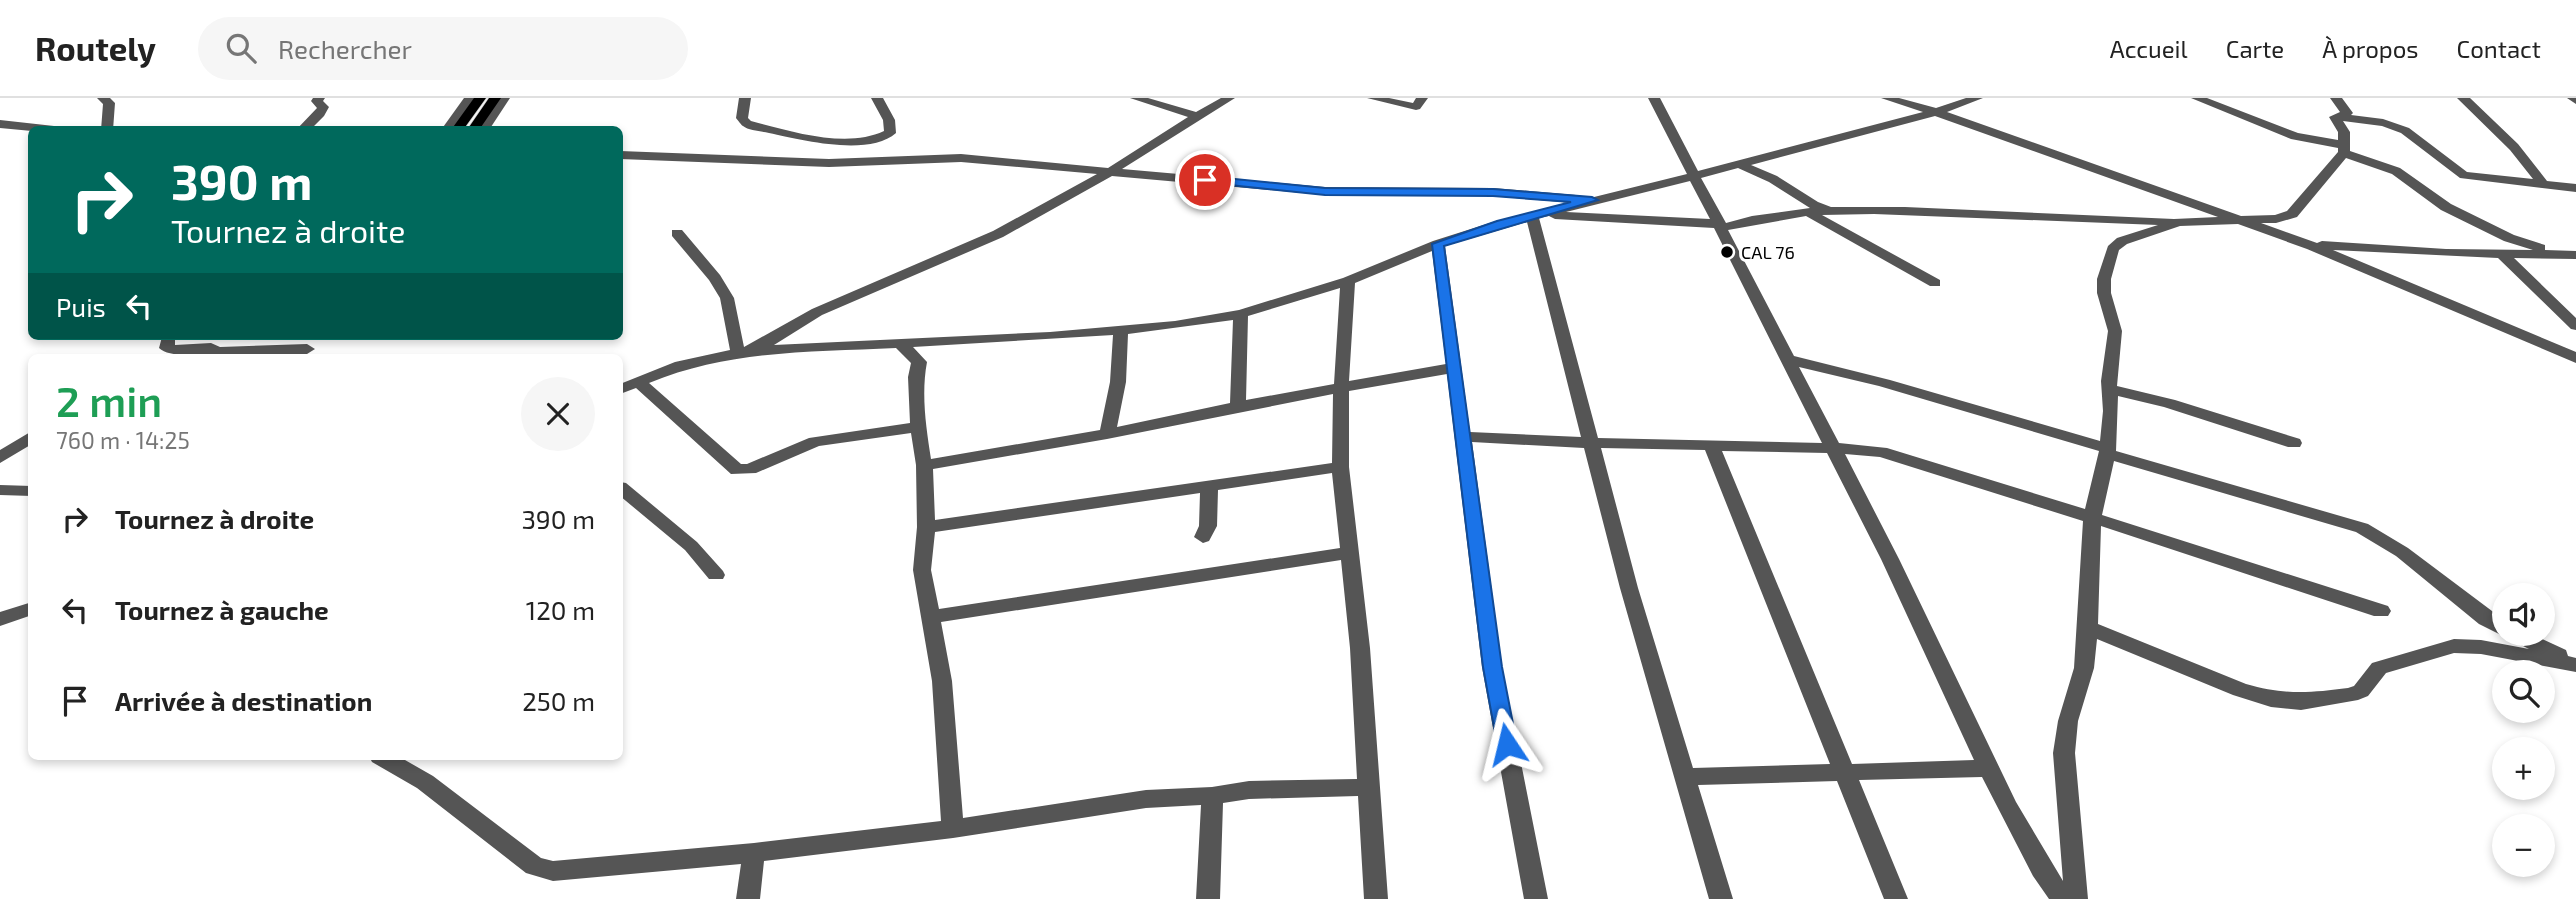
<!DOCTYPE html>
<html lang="fr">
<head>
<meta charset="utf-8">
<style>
  :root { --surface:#fff; --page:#f6f6f6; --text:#222; --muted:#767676; --line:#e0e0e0 }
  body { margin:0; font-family:"Exo 2",sans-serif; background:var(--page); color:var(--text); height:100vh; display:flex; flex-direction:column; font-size:26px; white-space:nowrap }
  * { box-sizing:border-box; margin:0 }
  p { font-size:23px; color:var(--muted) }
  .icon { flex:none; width:38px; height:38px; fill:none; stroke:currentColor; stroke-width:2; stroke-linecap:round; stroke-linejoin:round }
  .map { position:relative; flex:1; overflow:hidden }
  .details { position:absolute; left:28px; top:256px; width:595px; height:406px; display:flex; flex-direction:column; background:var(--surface); border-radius:10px; box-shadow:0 4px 10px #0003 }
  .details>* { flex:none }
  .banner { position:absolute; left:28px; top:28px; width:595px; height:214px; border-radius:10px; box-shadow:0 4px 10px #0003; background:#00695c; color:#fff; overflow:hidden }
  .buttons { position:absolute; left:2492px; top:485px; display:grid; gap:14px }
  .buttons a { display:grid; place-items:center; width:63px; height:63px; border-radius:50%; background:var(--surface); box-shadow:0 4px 10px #0003; font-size:35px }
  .pin { position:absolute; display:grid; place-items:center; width:60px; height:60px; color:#fff; margin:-30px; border:4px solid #fff; border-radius:50%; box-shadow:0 2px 7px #0007 }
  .me { position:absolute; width:77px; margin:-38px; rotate:350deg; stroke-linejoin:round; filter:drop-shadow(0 0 5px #0008) }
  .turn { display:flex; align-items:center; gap:24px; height:147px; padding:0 28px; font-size:32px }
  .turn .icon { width:91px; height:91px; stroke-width:2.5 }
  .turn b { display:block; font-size:49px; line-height:60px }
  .then { display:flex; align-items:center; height:66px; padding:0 28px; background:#0003; gap:14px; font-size:26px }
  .round { display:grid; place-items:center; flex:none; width:74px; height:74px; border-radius:37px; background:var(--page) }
  .overview { display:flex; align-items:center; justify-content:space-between; height:119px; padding:0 28px }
  h1 { font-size:42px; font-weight:600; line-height:52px; color:#1e9e55 }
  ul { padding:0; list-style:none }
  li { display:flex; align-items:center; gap:21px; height:91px; padding:0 28px }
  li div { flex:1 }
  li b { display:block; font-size:26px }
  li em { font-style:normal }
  header { display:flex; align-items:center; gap:42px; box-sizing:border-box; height:98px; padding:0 35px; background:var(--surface); border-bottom:2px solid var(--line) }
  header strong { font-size:33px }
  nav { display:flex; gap:38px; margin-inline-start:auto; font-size:24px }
  .search { width:490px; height:63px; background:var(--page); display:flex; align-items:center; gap:18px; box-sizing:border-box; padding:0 24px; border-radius:38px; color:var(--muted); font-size:26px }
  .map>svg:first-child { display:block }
</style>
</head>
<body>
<header>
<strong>Routely</strong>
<div class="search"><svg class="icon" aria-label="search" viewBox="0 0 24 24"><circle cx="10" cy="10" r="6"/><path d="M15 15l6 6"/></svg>Rechercher</div>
<nav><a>Accueil</a><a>Carte</a><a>À propos</a><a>Contact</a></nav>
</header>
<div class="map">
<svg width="2576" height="801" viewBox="0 0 2576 801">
  <rect width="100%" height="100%" fill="#fff"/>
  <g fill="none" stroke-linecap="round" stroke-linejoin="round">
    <defs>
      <path id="major" d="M474 0H486L463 32H451Z
        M489 0H501L479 32H467Z"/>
    </defs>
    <use href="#major" stroke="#dbdbdb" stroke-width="2"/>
    <path fill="#555" fill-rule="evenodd" d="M97 0H110L115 5 113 32H101L103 6Z
      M313 0H325L323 3 329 9 324 18 310 32H296L317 10 311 3Z
      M464 0H476L453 32H441Z
      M498 0H510L489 32H477Z
      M739 0H751L748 20 751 23C790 33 846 51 884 33L883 22 871 0H883L895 22 896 35C869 59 801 42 769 35 762 33 749 33 743 28 742 28 737 21 736 20Z
      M1130 0H1148L1196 14 1221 0H1235L1122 71 1325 89 1493 90 1576 97 1581 98 1582 102 1687 76 1648 0H1660L1698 73 1923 14 1881 0H1899L1936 10 1966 0H1983L1947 14 2241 118 2275 117 2287 113 2338 54V50L2291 41 2191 0H2207L2298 35 2338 42V34L2329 19 2340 14 2330 0H2342L2353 15 2351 17 2383 21 2409 30 2467 74 2533 81 2510 52 2457 0H2470L2518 46 2547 83 2576 86V94L2460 80 2401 35 2382 28 2343 23 2350 34V53L2400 70 2451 106 2514 137 2545 147V152L2576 153V161L2514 160 2576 220V232L2571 231 2498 160 2333 152 2576 254V265L2307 151 2238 126 2180 128 2127 146 2119 152 2111 181V195L2122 233 2117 288 2175 302 2300 341 2302 345 2300 349H2288L2164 309 2118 298 2116 353 2368 426 2408 450 2504 522V536H2531L2566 552 2568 558 2576 560V574L2481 556 2454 555 2386 575 2368 598 2358 602 2301 612 2271 609 2233 597 2097 541 2094 570 2078 623 2075 655 2088 801H2049L2033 778 1982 679 1859 682 1908 801H1884L1837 683 1698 687 1733 801H1709L1620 490 1584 350 1472 344 1502 569 1548 801H1524L1482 569 1447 276 1349 293V369L1370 550 1388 801H1364L1358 698 1249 701 1223 705 1220 801H1196L1201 707 1146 710 953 740 764 763 760 801H736L741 766 553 783 526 775 417 690 372 664 369 658H398L433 678 541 760 553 763 754 745 941 723 932 583 913 472 917 429 916 367 911 335 819 348 756 375 731 376 636 290 620 296V286L675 264 730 252 720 200 709 182 672 138V132H682L720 177 734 200 744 249 812 211 993 133 1097 76 961 64 829 69 620 61V53L829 61 961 56 1108 70 1188 19ZM1935 18 2218 119 2174 121 1905 109H1831L1818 104 1777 78 1751 67ZM2346 60 2392 76 2441 112 2504 143 2533 152 2446 151 2322 143 2317 145 2261 125H2276L2297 119ZM1738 70 1769 84 1810 110 1752 118 1726 125 1701 80ZM1112 78 1325 97 1493 98 1572 105 1496 123 1433 143 1343 180 1239 212 1175 223 1050 234 774 247 822 217 1003 139ZM1690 83 1710 121 1566 114ZM1874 116 2158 127 2117 140 2108 148 2097 181V195L2108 233 2101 283 2103 313 2100 343 1890 282 1794 258 1728 132 1806 118 1930 188H1940V182L1822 117ZM1549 118 1555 121 1714 130 1822 345 1598 340 1539 120ZM1527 124 1581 339 1470 334 1445 148ZM1432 153 1446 266 1349 283 1355 185ZM1340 190 1334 286 1246 302 1248 218ZM1233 222 1230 305 1117 329 1126 284 1128 236ZM1113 237 1110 284 1100 332 931 361C926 329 921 296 927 264L913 249ZM896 250 911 265 908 279 910 325 809 340 747 366H741L649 285C730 252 811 254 896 250ZM1799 269 1879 288 2099 353 2085 411 1887 350 1839 345ZM1333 296 1332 365 935 422 933 371 1107 341ZM1601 350 1705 352 1830 666 1693 670 1638 490ZM1722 353 1827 355 1881 461 1974 662 1852 666ZM1845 356 1880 359 2083 423 2074 570 2058 623 2053 655 2063 783 2016 704 1899 461ZM2114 363 2356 434 2396 458 2479 526 2529 551 2481 542 2454 541 2372 565 2354 588 2348 590C2310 595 2284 597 2246 586L2098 526 2101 428 2374 518H2388L2391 513 2388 508 2102 417ZM1332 375 1340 450 939 511 931 472 935 434 1200 395 1199 428 1194 439 1203 445 1209 443 1217 428 1218 392ZM1341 462 1350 550 1357 681 1249 683 1212 689 1146 692 963 720 952 583 941 524Z
      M1367 0H1389L1413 5 1416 0H1428L1420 11 1416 12Z
      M2567 0H2576V6Z
      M0 22 54 28 60 32 32 33 0 30Z
      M169 238 175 242V247L211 245 220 249 307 246 315 251 307 256 216 259C199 254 170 261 159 250L162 239Z
      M32 333V346L0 365V352Z
      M620 384 626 385 697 444 723 473 725 477 723 481H709L685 452 620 398Z
      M0 387 32 388V398L0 397Z
      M32 504V517L0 528V514Z"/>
    <use href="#major" fill="#000" fill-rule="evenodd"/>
  </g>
  <path fill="#1a73e8" stroke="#114b97" stroke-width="2" d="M1205 78 1325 90 1493 91 1592 99 1598 102 1444 148 1502 569 1517 646 1514 652 1507 654 1500 652 1497 646 1483 569 1432 146 1497 123 1571 104 1493 98 1325 97 1201 84V79Z"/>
  <circle fill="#000" stroke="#fff" stroke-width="2.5" cx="1727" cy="154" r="7"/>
  <g text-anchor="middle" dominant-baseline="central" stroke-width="6" stroke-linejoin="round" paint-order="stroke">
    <g font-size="18" fill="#000" stroke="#fff" text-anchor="start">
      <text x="1741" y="154">CAL 76</text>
    </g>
  </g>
</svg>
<div class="buttons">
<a><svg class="icon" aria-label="sound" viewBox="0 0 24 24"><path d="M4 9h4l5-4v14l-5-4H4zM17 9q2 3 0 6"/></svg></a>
<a><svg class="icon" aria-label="search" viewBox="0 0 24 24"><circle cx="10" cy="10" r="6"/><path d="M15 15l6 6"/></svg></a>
<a>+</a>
<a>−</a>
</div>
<div class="pin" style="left:1205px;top:82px;background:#d93025"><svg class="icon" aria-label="arrive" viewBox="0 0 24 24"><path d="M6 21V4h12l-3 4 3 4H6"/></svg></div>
<svg class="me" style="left:1507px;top:646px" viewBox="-20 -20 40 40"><path d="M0-17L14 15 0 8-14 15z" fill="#1a73e8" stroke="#fff" stroke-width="4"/></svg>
<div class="banner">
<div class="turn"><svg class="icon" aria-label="right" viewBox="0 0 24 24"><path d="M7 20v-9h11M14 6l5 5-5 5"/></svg><div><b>390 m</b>Tournez à droite</div></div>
<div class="then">Puis<svg class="icon" aria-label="left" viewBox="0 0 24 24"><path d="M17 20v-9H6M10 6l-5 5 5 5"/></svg></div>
</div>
<section class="details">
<div class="overview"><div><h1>2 min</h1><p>760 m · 14:25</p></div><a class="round"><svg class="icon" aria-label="close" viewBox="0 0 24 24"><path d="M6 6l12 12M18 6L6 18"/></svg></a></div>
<ul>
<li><svg class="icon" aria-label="right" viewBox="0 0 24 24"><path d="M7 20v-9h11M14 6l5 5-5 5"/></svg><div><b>Tournez à droite</b></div><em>390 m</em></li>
<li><svg class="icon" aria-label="left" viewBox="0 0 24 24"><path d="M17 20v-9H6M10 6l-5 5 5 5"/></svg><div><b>Tournez à gauche</b></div><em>120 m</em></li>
<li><svg class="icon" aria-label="arrive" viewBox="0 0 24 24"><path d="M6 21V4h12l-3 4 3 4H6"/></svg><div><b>Arrivée à destination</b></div><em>250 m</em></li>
</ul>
</section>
</div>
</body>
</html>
